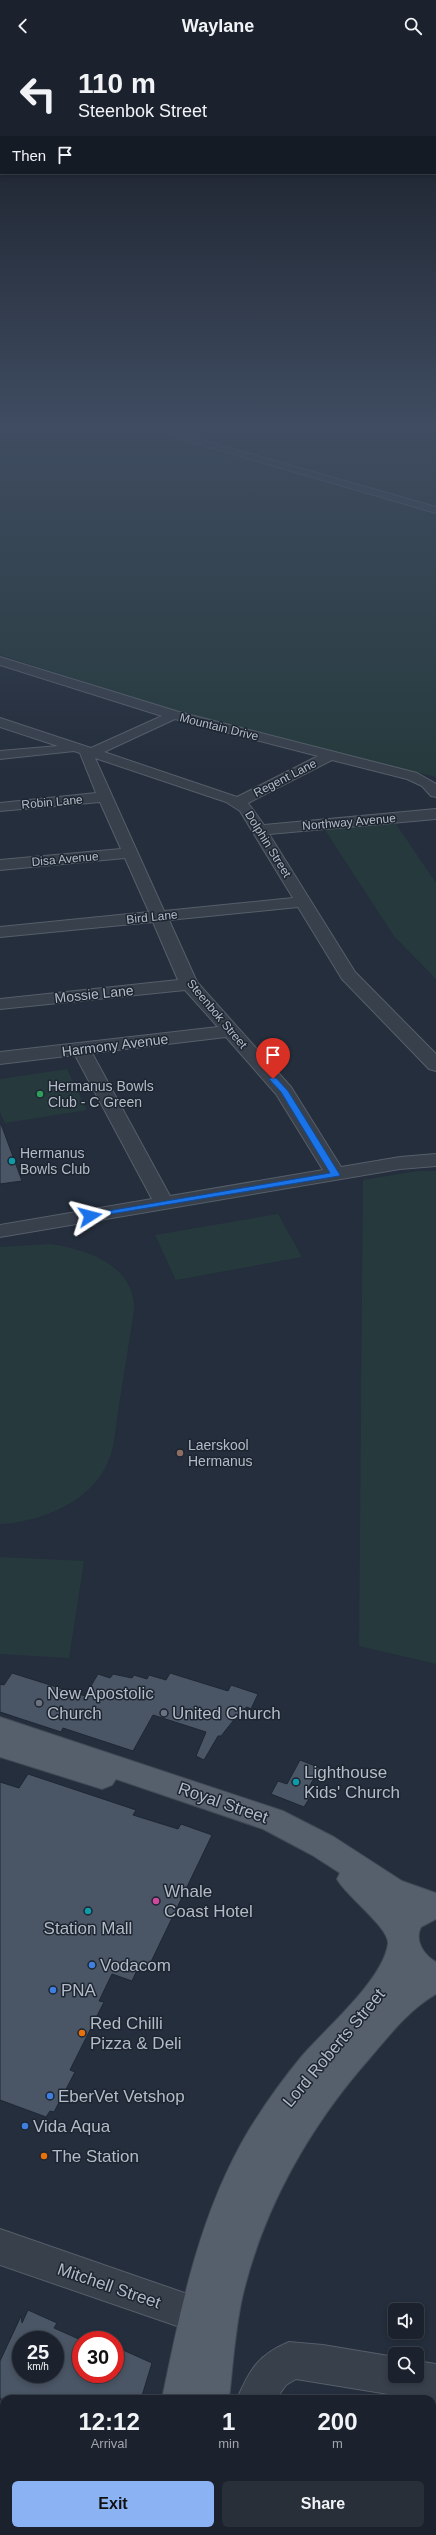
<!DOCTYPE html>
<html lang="en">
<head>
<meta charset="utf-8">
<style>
  :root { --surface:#1b222d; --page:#282f39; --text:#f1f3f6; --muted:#a0a4aa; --line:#393f49; --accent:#8bb3f4 }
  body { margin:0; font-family:Helvetica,sans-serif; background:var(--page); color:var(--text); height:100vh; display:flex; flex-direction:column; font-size:15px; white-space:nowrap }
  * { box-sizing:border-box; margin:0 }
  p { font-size:13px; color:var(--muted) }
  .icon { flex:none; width:22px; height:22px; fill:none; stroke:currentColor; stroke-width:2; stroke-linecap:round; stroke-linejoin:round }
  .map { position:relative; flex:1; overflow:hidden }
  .side { position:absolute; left:0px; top:2343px; width:436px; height:140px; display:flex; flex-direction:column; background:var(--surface); border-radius:12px 12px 0 0; box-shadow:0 2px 6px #0003,0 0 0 1px var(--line) }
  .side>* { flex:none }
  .hud { position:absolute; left:0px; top:0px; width:436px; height:122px; box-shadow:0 2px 6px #0003,0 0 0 1px var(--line); background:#1b222d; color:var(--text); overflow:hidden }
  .buttons { position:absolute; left:388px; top:2251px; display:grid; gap:8px }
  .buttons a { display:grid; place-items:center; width:36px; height:36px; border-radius:6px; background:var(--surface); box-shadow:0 2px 6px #0003,0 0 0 1px var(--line); font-size:20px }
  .speed { position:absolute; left:12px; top:2279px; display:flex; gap:8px; font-size:20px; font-weight:700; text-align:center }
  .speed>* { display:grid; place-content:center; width:52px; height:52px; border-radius:50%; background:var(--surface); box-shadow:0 2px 6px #0003,0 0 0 1px var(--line); line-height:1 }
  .speed small { font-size:10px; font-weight:400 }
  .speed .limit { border:6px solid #d22; background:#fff; color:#111 }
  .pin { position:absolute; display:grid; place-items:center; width:34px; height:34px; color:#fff; margin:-41px -17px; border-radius:50% 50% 50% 0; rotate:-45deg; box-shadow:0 0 4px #0007 }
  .pin .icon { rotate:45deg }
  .me { position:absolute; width:44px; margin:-22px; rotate:81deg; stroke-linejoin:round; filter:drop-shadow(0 0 3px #0008) }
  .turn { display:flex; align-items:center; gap:14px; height:84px; padding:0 12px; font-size:18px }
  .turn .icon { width:52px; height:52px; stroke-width:2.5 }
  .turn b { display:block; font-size:28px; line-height:34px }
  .then { display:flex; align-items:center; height:38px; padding:0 12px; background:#0003; gap:8px; font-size:15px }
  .eta { display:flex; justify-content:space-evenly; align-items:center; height:68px; text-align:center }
  .eta b { font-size:24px; font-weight:700; line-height:28px }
  .button { display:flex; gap:8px; margin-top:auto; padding:8px 12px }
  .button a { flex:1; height:46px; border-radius:6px; background:var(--accent); color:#111; font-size:16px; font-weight:700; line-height:46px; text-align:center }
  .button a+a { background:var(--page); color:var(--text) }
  header { display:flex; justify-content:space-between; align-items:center; height:52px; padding:0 12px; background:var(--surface); font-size:18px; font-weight:700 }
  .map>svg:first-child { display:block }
</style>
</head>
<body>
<header><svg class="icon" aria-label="back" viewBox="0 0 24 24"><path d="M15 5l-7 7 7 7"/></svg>Waylane<svg class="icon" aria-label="search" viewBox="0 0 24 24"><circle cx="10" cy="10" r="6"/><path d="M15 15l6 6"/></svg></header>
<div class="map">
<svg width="436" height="2483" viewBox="0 0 436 2483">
  <rect width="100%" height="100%" fill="#242e3c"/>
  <path fill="#263a3d" d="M0 372H388L436 384V725L189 663 0 603Z
    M394 769 436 831V927L394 884 323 775Z
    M67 1017 87 1058 5 1071 0 1060V1027Z
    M418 1119H436V1612L359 1594 363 1128Z
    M278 1162 302 1205 176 1228 155 1183Z
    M51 1192C88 1198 135 1213 134 1258 129 1292 123 1326 118 1360 115 1376 115 1395 108 1410 91 1450 41 1470 0 1472V1195Z
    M0 1505 84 1509 69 1606 0 1602Z"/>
  <path fill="#4a5565" stroke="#1f2733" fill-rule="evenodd" d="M0 1072H1L22 1129 0 1132Z
    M12 1621 85 1644 98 1622 110 1626 113 1622 132 1626 134 1623 147 1627 149 1623 166 1628 170 1621 228 1639 231 1633 258 1642 251 1657 247 1655 241 1659 221 1684H218L204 1708 196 1704 206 1680 153 1663 133 1699 63 1676 61 1680 0 1660V1632L4 1633Z
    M300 1708 320 1716 306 1740 312 1742 304 1755 271 1742 278 1729 287 1732Z
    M28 1722 136 1758 133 1763 178 1777 181 1772 212 1783 148 1916 139 1914 132 1929 112 1922 99 1949 104 1950 70 2018 75 2020 54 2060 50 2059 46 2065 0 2048V1730L19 1736Z
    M28 2258 57 2271 54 2276 81 2288V2322H115V2302L121 2304 123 2298 152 2311 141 2347H0V2309L21 2264 22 2271ZM21 2288H55V2322H21Z"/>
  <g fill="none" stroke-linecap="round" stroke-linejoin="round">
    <defs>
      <path id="minor" d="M129 372H145L436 455V461Z
        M0 605 179 660 417 721 436 732V745L431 744 422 734 407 727 332 708 248 751 264 773 436 757V767L269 782 355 920 436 1002V1019L429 1017 342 927 298 855 169 868 197 930 291 1035 341 1115 400 1105 436 1102V1114L400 1117 0 1185V1173L152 1147 75 1003 0 1012V1000L218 975 185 938 0 957V947L178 928 153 870 0 885V875L149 860 125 806 0 818V808L121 797 100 750 0 759V751L96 741 80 701 74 699 0 707V699L58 694 0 675V666L91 696 162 664 0 613ZM175 667 318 704 237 745 104 700ZM95 706 226 750 240 759 293 846 164 859ZM226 985 276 1042 323 1118 170 1144 92 1001Z
        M0 2177 222 2254 227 2267 222 2280 209 2285 0 2213Z
        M289 2290 323 2293 395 2305V2324H417V2309L436 2312V2350L432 2349V2347H419L296 2327 286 2333 276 2347H237C250 2317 258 2303 289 2290Z
        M217 2479H257L256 2483H216Z"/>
      <path id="major" d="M0 1665 283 1759 334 1785 402 1829 436 1841V1867L421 1875C414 1889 424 1903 436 1910V1942C408 1958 389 1984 369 2007 310 2074 264 2155 243 2242 235 2276 233 2312 229 2347H162C181 2254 200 2160 249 2078 265 2052 283 2027 302 2004 326 1976 383 1928 388 1892 390 1876 345 1843 337 1827L340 1821 312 1803 263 1777 116 1727 112 1733 102 1737 0 1705Z
        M136 2479H200V2483H136Z"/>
    </defs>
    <use href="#minor" stroke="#565e6a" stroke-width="2"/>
    <use href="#major" stroke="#414955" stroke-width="2"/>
    <use href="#minor" fill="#38404c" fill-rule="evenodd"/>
    <use href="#major" fill="#565f6c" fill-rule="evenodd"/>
  </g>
  <linearGradient id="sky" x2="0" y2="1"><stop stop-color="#141921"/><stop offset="0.52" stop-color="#3f4c61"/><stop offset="1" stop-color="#3f4c61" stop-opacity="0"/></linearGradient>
  <rect width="436" height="720" fill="url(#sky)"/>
  <path fill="#1a73e8" stroke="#114b97" d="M271 1026H276L288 1039 340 1123 339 1124 87 1166V1162H90L330 1121 281 1040 269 1027Z"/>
  <circle fill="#2e9e5b" stroke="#1d2531" stroke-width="1.5" cx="40" cy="1042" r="4"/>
  <g fill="#0f9aa8" stroke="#1d2531" stroke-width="1.5">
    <circle cx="12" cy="1109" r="4"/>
    <circle cx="296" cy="1730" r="4"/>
    <circle cx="88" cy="1859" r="4"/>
  </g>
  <circle fill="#8d6e63" stroke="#1d2531" stroke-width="1.5" cx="180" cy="1401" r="4"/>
  <g fill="#6b7280" stroke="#1d2531" stroke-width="1.5">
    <circle cx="39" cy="1651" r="4"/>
    <circle cx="164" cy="1661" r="4"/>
  </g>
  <circle fill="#d1479c" stroke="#1d2531" stroke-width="1.5" cx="156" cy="1849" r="4"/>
  <g fill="#3f7fe0" stroke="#1d2531" stroke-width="1.5">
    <circle cx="92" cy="1913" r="4"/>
    <circle cx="53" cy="1938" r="4"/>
    <circle cx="50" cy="2044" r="4"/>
    <circle cx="25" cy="2074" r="4"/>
  </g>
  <g fill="#e8710a" stroke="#1d2531" stroke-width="1.5">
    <circle cx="82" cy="1981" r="4"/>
    <circle cx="44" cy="2104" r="4"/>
  </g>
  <g text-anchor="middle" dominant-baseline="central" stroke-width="3" stroke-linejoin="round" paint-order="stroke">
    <g font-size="12" fill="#b3bbc7" stroke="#1d2531">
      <text transform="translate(219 675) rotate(14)">Mountain Drive</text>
      <text transform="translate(285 726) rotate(-27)">Regent Lane</text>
      <text transform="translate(52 750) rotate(-5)">Robin Lane</text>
      <text transform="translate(349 770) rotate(-5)">Northway Avenue</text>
      <text transform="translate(268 792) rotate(58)">Dolphin Street</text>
      <text transform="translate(65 807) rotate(-5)">Disa Avenue</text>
      <text transform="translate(152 865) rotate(-6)">Bird Lane</text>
      <text transform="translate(217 962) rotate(50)">Steenbok Street</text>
    </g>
    <g font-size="14" fill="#b3bbc7" stroke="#1d2531">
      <text transform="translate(94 942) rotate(-6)">Mossie Lane</text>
      <text transform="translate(115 993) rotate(-7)">Harmony Avenue</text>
    </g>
    <g font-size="14" fill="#b3bbc7" stroke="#1d2531" text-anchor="start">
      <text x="48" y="1034">Hermanus Bowls<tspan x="48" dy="16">Club - C Green</tspan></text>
      <text x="20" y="1101">Hermanus<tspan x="20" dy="16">Bowls Club</tspan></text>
      <text x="188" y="1393">Laerskool<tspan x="188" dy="16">Hermanus</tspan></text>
    </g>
    <g font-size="17" fill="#b3bbc7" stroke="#1d2531" text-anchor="start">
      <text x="47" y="1641">New Apostolic<tspan x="47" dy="20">Church</tspan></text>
      <text x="172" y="1661">United Church</text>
      <text x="304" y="1720">Lighthouse<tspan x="304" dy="20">Kids' Church</tspan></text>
      <text x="164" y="1839">Whale<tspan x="164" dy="20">Coast Hotel</tspan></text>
      <text x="88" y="1876" text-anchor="middle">Station Mall</text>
      <text x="100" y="1913">Vodacom</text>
      <text x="61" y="1938">PNA</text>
      <text x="90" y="1971">Red Chilli<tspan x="90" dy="20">Pizza &amp; Deli</tspan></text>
      <text x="58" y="2044">EberVet Vetshop</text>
      <text x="33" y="2074">Vida Aqua</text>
      <text x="52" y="2104">The Station</text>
    </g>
    <g font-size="17" fill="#b3bbc7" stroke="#1d2531">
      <text transform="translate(223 1751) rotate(19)">Royal Street</text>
      <text transform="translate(334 1996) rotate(-50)">Lord Roberts Street</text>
      <text transform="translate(109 2234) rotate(19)">Mitchell Street</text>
    </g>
  </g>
</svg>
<div class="buttons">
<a><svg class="icon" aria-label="sound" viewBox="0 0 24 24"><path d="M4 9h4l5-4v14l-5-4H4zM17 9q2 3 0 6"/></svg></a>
<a><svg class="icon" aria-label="search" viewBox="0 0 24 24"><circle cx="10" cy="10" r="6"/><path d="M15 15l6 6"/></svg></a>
</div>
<div class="speed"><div>25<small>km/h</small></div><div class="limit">30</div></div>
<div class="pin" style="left:273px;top:1027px;background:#d93025"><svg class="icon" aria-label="arrive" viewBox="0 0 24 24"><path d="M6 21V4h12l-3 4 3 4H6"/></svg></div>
<svg class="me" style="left:90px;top:1164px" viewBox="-20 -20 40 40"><path d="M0-17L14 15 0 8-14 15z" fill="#1a73e8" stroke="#fff" stroke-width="4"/></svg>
<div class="hud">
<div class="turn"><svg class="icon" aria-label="left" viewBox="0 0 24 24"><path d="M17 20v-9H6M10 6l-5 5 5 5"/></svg><div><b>110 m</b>Steenbok Street</div></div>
<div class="then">Then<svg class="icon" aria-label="arrive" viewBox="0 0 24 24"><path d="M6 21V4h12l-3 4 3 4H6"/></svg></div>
</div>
<section class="side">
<div class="eta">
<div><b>12:12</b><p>Arrival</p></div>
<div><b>1</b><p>min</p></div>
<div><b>200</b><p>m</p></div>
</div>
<div class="button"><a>Exit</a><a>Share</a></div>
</section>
</div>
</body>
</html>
